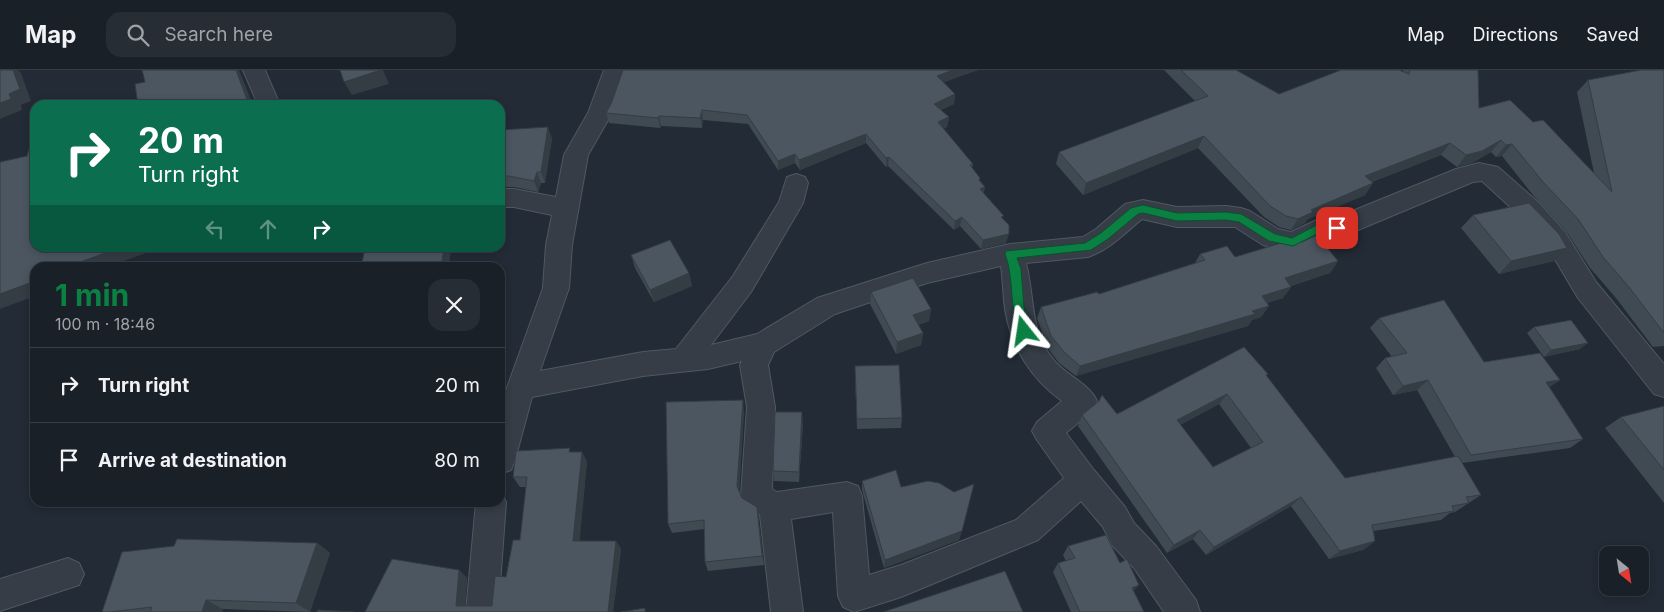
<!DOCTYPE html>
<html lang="en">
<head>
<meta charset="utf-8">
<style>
  :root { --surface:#1a2028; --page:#272d34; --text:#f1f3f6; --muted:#9fa3a8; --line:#383e45; --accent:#0b8043 }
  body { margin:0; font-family:Inter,sans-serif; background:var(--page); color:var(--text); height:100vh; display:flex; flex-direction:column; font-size:19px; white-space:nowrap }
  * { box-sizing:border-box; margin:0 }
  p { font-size:16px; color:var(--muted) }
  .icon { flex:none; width:28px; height:28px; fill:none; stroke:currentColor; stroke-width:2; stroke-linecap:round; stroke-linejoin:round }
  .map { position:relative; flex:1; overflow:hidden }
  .side { position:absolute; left:30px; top:192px; width:475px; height:245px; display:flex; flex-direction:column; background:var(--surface); border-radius:15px; box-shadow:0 2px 8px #0003,0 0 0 1px var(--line) }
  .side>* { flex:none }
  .top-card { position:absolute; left:30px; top:30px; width:475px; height:152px; border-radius:15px; box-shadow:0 2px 8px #0003,0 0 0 1px var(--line); background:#0b6e4f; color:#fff; overflow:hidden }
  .needle { width:32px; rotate:150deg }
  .buttons { position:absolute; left:1599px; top:476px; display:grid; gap:10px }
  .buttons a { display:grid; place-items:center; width:50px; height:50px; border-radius:10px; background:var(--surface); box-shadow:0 2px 8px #0003,0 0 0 1px var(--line); font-size:25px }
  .pin { position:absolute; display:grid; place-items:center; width:42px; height:42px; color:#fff; margin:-21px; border-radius:10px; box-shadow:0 2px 8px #0006 }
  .me { position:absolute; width:55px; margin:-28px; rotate:345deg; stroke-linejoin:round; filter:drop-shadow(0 0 4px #0008) }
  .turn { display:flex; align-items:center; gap:18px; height:105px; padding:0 25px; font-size:22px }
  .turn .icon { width:65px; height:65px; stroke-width:2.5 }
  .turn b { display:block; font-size:35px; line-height:42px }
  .lanes { display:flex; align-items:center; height:48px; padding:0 25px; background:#0003; justify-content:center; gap:25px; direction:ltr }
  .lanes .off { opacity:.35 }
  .round { display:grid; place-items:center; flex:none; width:52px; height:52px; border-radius:15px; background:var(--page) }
  .headline { display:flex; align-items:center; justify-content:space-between; height:85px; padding:0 25px }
  h1 { font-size:30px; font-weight:700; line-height:38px; color:var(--accent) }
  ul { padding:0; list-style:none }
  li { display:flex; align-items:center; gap:15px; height:75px; padding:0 25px; border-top:1px solid var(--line) }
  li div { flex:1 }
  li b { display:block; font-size:19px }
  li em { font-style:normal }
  header { display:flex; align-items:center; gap:30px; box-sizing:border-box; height:70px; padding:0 25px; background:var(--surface); border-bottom:1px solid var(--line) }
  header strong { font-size:24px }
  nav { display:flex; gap:28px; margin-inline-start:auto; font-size:18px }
  .search { width:350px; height:45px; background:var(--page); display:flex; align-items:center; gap:12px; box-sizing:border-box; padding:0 18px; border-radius:15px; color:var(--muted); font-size:19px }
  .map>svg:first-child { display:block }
</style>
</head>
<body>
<header>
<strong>Map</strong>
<div class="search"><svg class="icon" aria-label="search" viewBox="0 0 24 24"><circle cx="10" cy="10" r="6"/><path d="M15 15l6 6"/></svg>Search here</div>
<nav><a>Map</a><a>Directions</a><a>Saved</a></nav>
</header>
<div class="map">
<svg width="1664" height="542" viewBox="0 0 1664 542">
  <rect width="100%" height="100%" fill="#222b36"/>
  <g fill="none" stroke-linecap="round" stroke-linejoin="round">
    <defs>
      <path id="street" d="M243 0H265L280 35H258Z
        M604 0H626L612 43 588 85 572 175 569 218 540 301 643 282 676 279 733 206 779 132 787 107 796 104 805 107 808 113 803 133 751 222 711 275 757 264 817 228 927 193 1010 174 1083 167 1096 159 1125 134 1143 130 1177 137 1226 136 1241 138 1250 141 1278 159 1291 162 1317 150 1335 148 1456 99 1479 93 1498 97 1538 132 1565 162 1596 212 1664 294V327L1654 324 1578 228 1547 176 1520 146 1482 111 1473 112 1346 165 1321 169 1293 182 1263 175 1235 157H1177L1142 149C1125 163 1109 180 1088 187L1026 193C1035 226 1029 260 1053 289 1065 305 1089 313 1097 331L1093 340 1066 363 1094 400 1125 437 1134 453 1156 476 1196 530 1200 542H1164L1134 498 1112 475 1103 457 1081 431 1038 470 901 527 854 542 843 537 838 526 833 442 791 449 803 542H771L760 445 745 436 741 426 747 337 740 295 742 291 708 299 643 306 532 327 515 390 511 400 500 404V337L543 218 546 175 552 145 514 137H500V119H514L556 127 564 85 588 43ZM1001 196C1003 210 1003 225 1005 239 1011 277 1031 309 1062 331L1037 352 1032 361 1037 370 1064 408 1016 450 901 495 869 505 862 426 858 416 847 412 777 422 772 419 775 337 768 295 774 282 835 244 927 213Z
        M500 421 506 432 498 542H466L476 432H500Z
        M68 488 79 493 84 504 79 515 0 541V509Z"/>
    </defs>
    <use href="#street" stroke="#505861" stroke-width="2"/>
    <use href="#street" fill="#363d46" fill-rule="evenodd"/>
  </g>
  <path fill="#404a53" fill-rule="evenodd" d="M623 0H978L944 12 955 24 954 34 941 40 949 47 947 57 943 59 973 94 972 98 980 112 985 117 983 123 1003 149 1006 173 981 179 960 156 954 160 888 96 886 97 866 73 800 100 795 93 778 100 748 54 703 50 702 58 661 56 660 58 609 53 606 43 611 34Z
    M1164 0H1236L1279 24 1403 2V0H1478L1479 38 1533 52 1594 103 1577 22 1588 10 1664 0V276L1653 277 1616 228 1590 198 1566 161 1533 125 1502 86 1496 87 1491 82 1472 93 1457 97 1441 85 1372 112 1373 113 1365 125 1308 149 1305 153 1291 160 1279 157 1264 147 1198 78 1083 125 1056 94 1059 82 1195 31Z
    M500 60 552 68 545 113H541L538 122 514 117H500Z
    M1473 145 1554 191 1499 204 1461 158Z
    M1200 184 1235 187 1338 191 1330 203 1291 216V217L1283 228 1267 233 1269 236 1261 247 1252 250 1248 256 1076 306 1059 293 1047 277 1037 248 1041 237 1099 224 1195 193Z
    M631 185 689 203 692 216 654 232 635 198Z
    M871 222 931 239 929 251 918 255 923 263 921 275 896 284 870 234Z
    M1379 248 1484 292 1560 310 1549 317 1583 369 1570 378 1462 393 1481 425 1455 442 1450 443 1441 450 1374 461 1375 471 1363 480 1329 489 1291 436 1206 485 1193 469 1167 483 1078 356 1082 345 1117 344 1266 306 1345 408 1455 387 1417 320 1393 325 1376 298 1385 288 1392 287 1370 258ZM1219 334 1251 378 1213 397 1180 355Z
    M1534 257 1580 279 1544 287 1527 263Z
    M855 296 902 348 901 358 857 359 855 307Z
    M1664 336V433L1605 358 1621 347Z
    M744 341 739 422 742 428 758 446 764 495 708 501 705 492 704 459 672 463 668 454Z
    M803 353 799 412 774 411 773 401Z
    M572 382 587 391 579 471H616L621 479 613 542H365L459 500 467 508 465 536H492L506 507 520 470 526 417H520L513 407Z
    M862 411 901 417 959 470 884 498 862 420Z
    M317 473 330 483 310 542 223 539 222 542H102Z
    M1068 476 1134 521 1144 542H1071L1053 502 1058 493 1066 491 1063 485Z"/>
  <path fill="#343c44" d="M13 0H18L21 3 31 31 21 35 22 40 0 49V33L9 24Z
    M236 0H239L253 35H249Z
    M381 0H383L389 14 352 25 344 12Z
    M953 0H978L936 15 937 6Z
    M955 24 954 34 933 43 934 34Z
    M702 40 703 50 702 58 700 48Z
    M659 46 661 56 660 58 658 48Z
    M949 47 947 57 937 62 938 52Z
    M548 57 552 68 545 113 541 102Z
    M866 64V73L800 100 799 90Z
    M1204 66 1198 78 1083 125 1086 113Z
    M1501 70 1491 82 1472 93 1457 97 1466 85Z
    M1450 73 1441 85 1357 118 1365 106Z
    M1512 74 1502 86 1496 87 1506 75Z
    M795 84V93L778 100V91Z
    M889 87 888 96 886 97V88Z
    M537 102 541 113 538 122 534 111Z
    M1373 113 1365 125 1308 149 1305 153 1291 160 1298 149 1311 140Z
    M985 117 983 127 980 119Z
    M962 147 960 156 954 160 955 151Z
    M1009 164 1006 173 981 179 983 170Z
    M119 178H160L104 198H64Z
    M444 178H451L449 198H441Z
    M1567 178 1554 191 1499 204 1511 191Z
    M1338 191 1330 203 1277 220 1285 208Z
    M689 203 692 216 654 232 650 220Z
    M35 211V226L0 239V224Z
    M1291 217 1283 228 1254 237 1262 226Z
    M1269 236 1261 247 1252 250 1248 256 1076 306 1080 296Z
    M931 239 929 251 911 257 913 245Z
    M923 263 921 275 896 284 897 272Z
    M1588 273 1580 279 1544 287 1551 280Z
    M1428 310 1417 320 1393 325 1403 316Z
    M1560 310 1547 319 1546 312Z
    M1227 324 1219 334 1170 360 1177 350Z
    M743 330 744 341 739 426 737 416Z
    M802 342 803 353 799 412V402Z
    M582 382 587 391 579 479 573 471Z
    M1301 427 1291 436 1206 485 1214 477Z
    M757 437 758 446 764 495 762 486Z
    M1200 460 1193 469 1167 483 1174 475Z
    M962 461 959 470 884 498 885 490Z
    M616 471 621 479 613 542H608Z
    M1375 471 1363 480 1329 489 1340 481Z
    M317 473 330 483 310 542 296 533Z
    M459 500 467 508 465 542 456 536Z
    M1139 515 1132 523V518Z
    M206 530 223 539 222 542H202Z"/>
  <path fill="#4b5661" stroke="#343c44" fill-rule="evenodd" d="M0 0H13L20 19 9 24 11 29 0 33Z
    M142 0H236L249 35H138L135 14 145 12Z
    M340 0H381L344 12Z
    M623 0H953L937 6 955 24 934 34 949 47 938 52 973 94 970 95 980 108 979 110 985 117 980 119 1004 146 1001 147 1009 155V164L983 170 962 147 955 151 889 87 886 88 866 64 799 90 795 84 778 91 747 45 702 40 700 48 659 46 658 48 606 43 611 34Z
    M1181 0H1236L1279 24 1341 0H1399L1409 4 1410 0H1478L1479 38 1510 30 1533 52 1543 50 1612 122 1588 10 1641 0H1664V263L1629 217 1603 187 1578 149 1544 113 1512 74 1506 75 1501 70 1482 81 1466 85 1450 73 1365 106 1373 113 1311 140 1313 142 1298 149 1286 146 1270 136 1204 66 1086 113 1059 82 1208 26Z
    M548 57 541 102H537L534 111 509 106H500V60Z
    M35 71V178H119L64 198H35V211L0 224V92L27 86 31 72Z
    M1529 133 1559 164 1567 178 1511 191 1473 145Z
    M1317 165 1338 191 1285 208 1291 217 1262 226 1269 236 1252 241 1255 244 1080 296 1064 282 1051 266 1041 237 1097 222 1099 224 1205 190 1200 184 1227 176 1235 187 1291 170 1302 172Z
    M670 170 689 203 650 220 631 185Z
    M365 178H444L441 198H361Z
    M913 208 931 239 913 245 923 263 897 272 871 222Z
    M1444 230 1484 292 1540 283 1560 310 1546 312 1583 369 1471 385 1428 310 1403 316 1385 288 1407 283 1379 248Z
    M1571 250 1588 273 1551 280 1534 257Z
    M1244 277 1268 304 1266 305 1345 408 1458 386 1481 425 1466 427 1469 433 1452 436 1454 441 1372 455 1375 471 1340 481 1301 427 1214 477 1200 460 1174 475 1082 345 1099 331 1102 325 1117 344ZM1227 324 1263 372 1213 397 1177 350Z
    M899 295 902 348 857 349 855 296Z
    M743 330 737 416 742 428 757 437 762 486 705 492 704 450 668 454 666 332Z
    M1664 336V400L1621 347Z
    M775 342H802L799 402 773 401Z
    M570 378 569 382H582L573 471H616L608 542H365L392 489 459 500 456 536H492L495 506 506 507 513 470H520L527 407H513L516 381Z
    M896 400 901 417 928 411 939 413 954 422 974 414 962 461 885 490 862 411Z
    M1106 465 1120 493 1127 489 1139 515 1132 518 1144 542H1080L1058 493 1075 488 1068 476Z
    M177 469 317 473 296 533 206 530 202 542H150L152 537 109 542H102L122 482 174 476Z
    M1005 501 1023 542H883Z
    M645 538V542H621Z
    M318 540 354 542H317Z"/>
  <path fill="#0b8043" stroke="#07532c" d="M1143 135 1177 143 1226 142 1241 144 1275 164 1292 168 1317 155 1337 154 1342 158 1337 162 1319 163 1293 176 1269 171 1239 152 1226 150 1177 151 1143 143 1138 144 1108 169 1091 180 1017 188 1021 199 1024 237 1030 261 1028 264H1021C1008 239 1015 210 1005 184L1006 181 1085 173 1101 163 1131 138Z"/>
</svg>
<div class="buttons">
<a><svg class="needle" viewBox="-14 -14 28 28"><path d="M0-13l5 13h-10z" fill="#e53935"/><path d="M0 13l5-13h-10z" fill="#9fa3a8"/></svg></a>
</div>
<div class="pin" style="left:1337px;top:158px;background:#d93025"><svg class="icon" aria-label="arrive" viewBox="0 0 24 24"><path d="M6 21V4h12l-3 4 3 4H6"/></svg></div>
<svg class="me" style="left:1024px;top:261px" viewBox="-20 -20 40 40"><path d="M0-17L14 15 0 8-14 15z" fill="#0b8043" stroke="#fff" stroke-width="4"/></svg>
<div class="top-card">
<div class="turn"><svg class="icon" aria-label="right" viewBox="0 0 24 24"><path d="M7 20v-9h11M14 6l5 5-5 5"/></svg><div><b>20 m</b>Turn right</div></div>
<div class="lanes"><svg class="icon off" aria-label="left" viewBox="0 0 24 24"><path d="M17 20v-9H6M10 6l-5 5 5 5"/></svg><svg class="icon off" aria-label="ahead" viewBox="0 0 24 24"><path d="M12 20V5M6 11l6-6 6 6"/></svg><svg class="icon" aria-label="right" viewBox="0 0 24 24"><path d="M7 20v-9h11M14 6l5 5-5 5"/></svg></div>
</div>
<section class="side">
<div class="headline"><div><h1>1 min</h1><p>100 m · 18:46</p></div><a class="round"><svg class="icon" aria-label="close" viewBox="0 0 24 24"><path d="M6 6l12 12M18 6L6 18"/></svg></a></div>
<ul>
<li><svg class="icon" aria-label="right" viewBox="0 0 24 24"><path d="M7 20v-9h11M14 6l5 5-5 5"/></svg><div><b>Turn right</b></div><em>20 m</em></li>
<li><svg class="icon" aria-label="arrive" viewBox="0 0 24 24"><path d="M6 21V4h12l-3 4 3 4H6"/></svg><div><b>Arrive at destination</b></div><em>80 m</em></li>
</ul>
</section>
</div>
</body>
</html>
